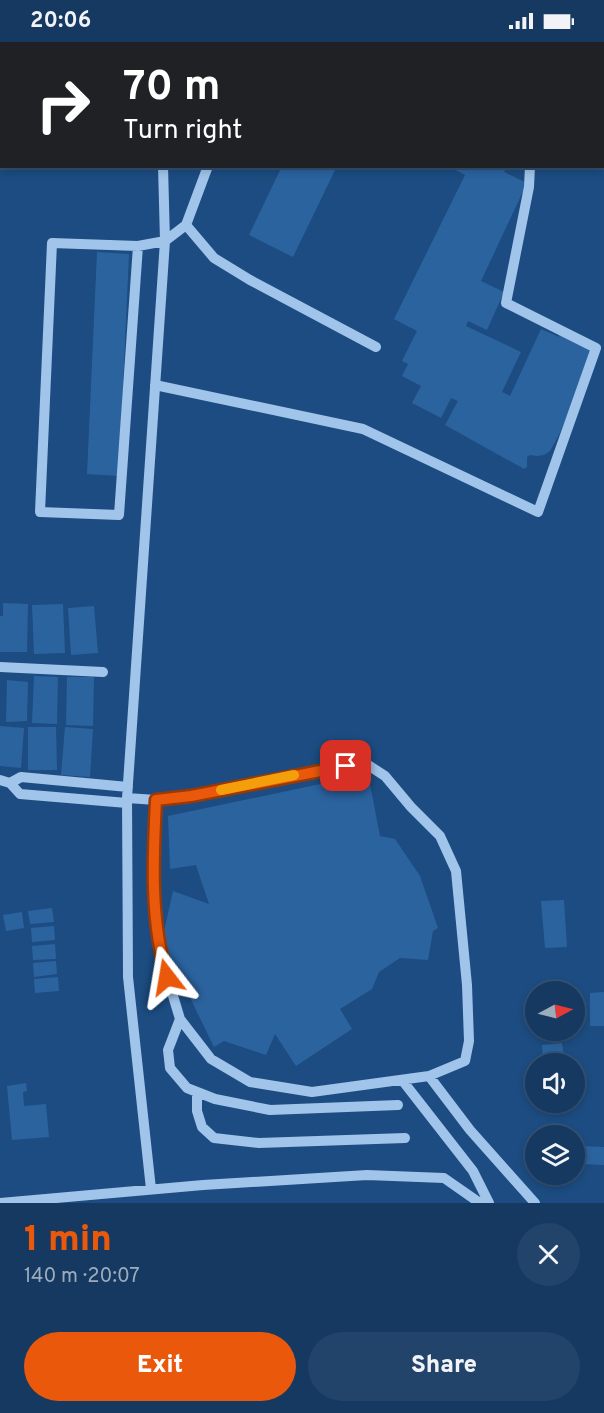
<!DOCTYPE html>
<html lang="en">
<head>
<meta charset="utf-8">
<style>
  :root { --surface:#153961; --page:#22446a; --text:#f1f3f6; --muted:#9dacbd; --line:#345376; --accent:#ea580c }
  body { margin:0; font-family:Overpass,sans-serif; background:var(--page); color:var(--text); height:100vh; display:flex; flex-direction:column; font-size:22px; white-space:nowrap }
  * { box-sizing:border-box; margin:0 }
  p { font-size:20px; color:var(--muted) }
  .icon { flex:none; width:33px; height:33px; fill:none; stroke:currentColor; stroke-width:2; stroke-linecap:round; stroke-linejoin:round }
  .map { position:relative; height:1161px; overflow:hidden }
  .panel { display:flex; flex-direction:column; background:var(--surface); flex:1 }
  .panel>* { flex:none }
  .top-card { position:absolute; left:0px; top:0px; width:604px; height:126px; box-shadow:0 3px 9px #0003,0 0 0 2px var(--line); background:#202124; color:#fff; overflow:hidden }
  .needle { width:39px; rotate:83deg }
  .fabs { position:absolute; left:525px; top:939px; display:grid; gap:12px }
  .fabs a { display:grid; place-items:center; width:60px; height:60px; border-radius:50%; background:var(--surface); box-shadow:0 3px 9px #0003,0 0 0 2px var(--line); font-size:30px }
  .pin { position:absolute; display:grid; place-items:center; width:51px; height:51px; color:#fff; margin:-26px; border-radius:12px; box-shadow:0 3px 9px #0006 }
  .me { position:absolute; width:66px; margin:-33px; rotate:346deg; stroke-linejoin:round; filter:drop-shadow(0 0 4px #0008) }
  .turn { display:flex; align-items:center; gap:21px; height:126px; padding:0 24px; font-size:27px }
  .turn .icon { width:78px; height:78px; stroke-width:2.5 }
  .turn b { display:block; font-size:42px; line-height:51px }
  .round { display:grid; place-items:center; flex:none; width:63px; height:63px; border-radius:32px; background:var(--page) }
  .headline { display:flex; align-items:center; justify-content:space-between; height:102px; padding:0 24px }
  h1 { font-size:36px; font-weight:800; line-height:45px; color:var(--accent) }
  .button { display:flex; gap:12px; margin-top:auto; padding:12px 24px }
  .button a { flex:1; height:69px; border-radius:36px; background:var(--accent); color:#fff; font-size:24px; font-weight:800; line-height:69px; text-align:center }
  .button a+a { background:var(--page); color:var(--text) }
  .status { display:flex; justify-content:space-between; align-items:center; height:42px; padding:0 30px; background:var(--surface); direction:ltr }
  .status svg { height:16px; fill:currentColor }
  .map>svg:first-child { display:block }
</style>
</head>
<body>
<div class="status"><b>20:06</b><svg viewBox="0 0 49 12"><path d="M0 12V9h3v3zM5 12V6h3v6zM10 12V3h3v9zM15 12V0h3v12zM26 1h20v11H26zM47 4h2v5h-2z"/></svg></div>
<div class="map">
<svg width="604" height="1161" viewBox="0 0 604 1161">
  <rect width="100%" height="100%" fill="#1c4c81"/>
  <path fill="#2b639f" d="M282 124H337L293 215 249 193Z
    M448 124H507L504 130 527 141 481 239 504 250 487 288 468 279 466 284 521 310 502 350 510 354 541 287 559 295V290L595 307 559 393 550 409 544 413 537 414 530 413 527 415V425L524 427 445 383 458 359 451 356 441 376 412 361 421 344 402 334 408 322 402 319 417 289 394 277 465 133Z
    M97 210 129 212 119 434 87 432Z
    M3 561 28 562 27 610H0V574H3Z
    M63 562 65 611 34 612 32 563Z
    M94 564 98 611 71 613 68 566Z
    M34 634 58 635 57 682 32 681Z
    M67 635H94L93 684 66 683Z
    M7 638 28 640 27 679 6 680Z
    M0 684 24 686 21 726 0 724Z
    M28 685H56L57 728H28Z
    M65 685 93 687 90 735 61 733Z
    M368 732 380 794 395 797 420 834 438 886 433 889 428 918 400 916 379 930 372 947 340 967 352 987 296 1024 275 992 266 1013 224 999 214 1005 162 898 173 849 209 862 196 823 170 827 168 774Z
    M564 858 567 905 545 906 541 859Z
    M52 866 54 880 30 882 28 869Z
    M22 870 24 886 6 889 3 873Z
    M54 884 55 898 32 900 31 886Z
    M55 902 56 917 33 918 32 904Z
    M56 919 57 932 34 935 33 921Z
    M58 935 59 949 35 951 34 937Z
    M604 950V984H590V951Z
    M562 1001 564 1014 543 1017 542 1003Z
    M26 1041 27 1049 23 1050 24 1064 46 1062 49 1095 12 1098 7 1044Z
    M582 1104 604 1105V1123L581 1122Z"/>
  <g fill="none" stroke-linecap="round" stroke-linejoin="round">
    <path stroke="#a0c4ea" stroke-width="10" d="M382 2H399
      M186 183 214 216 250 238 376 305
      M138 204 119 473 40 470 52 201 138 204 165 199 186 183 208 124
      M155 343 363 387 538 470 596 306 506 261 529 145 530 124
      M0 625 103 630
      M365 721 385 734 411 765 440 794 456 829 467 943 469 999 465 1019 429 1034 312 1050 250 1040 211 1017 180 977 161 914 152 833 156 758C226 751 295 730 365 721Z
      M0 738 10 741 20 752 127 761
      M10 741 21 735 128 745
      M127 756 156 758
      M180 977 168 1008 170 1026 187 1046 215 1057 270 1068 398 1063
      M429 1034 470 1088 535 1161
      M402 1038 473 1129 489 1161
      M197 1050V1069L202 1085 214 1096 259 1101 405 1096
      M151 1147 128 935 127 756 165 199 163 124
      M0 1161 203 1143 367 1133 444 1136 480 1161"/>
  </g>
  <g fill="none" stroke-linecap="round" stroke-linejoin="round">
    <defs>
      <path id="route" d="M167 935C150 878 153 817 156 758L191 754 346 724"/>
    </defs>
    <use href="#route" stroke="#983908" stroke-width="15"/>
    <use href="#route" stroke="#ea580c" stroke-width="10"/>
    <path stroke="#f59e0b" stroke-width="10" d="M221 748 294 733"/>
  </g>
</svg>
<div class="fabs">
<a><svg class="needle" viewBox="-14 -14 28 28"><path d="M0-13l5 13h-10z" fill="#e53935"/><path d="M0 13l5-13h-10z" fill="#9dacbd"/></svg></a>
<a><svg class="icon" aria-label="sound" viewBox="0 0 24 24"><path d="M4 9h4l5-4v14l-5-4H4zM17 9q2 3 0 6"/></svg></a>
<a><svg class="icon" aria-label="layers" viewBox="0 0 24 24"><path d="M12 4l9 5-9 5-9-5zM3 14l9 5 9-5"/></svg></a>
</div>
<div class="pin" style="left:346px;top:724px;background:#d93025"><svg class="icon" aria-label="arrive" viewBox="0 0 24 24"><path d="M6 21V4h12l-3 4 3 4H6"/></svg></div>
<svg class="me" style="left:167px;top:935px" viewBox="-20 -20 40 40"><path d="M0-17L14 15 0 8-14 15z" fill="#ea580c" stroke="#fff" stroke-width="4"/></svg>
<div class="top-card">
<div class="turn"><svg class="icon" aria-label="right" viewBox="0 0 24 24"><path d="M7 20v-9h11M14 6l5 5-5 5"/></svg><div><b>70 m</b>Turn right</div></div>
</div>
</div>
<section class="panel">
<div class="headline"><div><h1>1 min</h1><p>140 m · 20:07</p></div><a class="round"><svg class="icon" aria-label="close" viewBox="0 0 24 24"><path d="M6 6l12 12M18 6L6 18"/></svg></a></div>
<div class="button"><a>Exit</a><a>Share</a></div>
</section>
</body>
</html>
